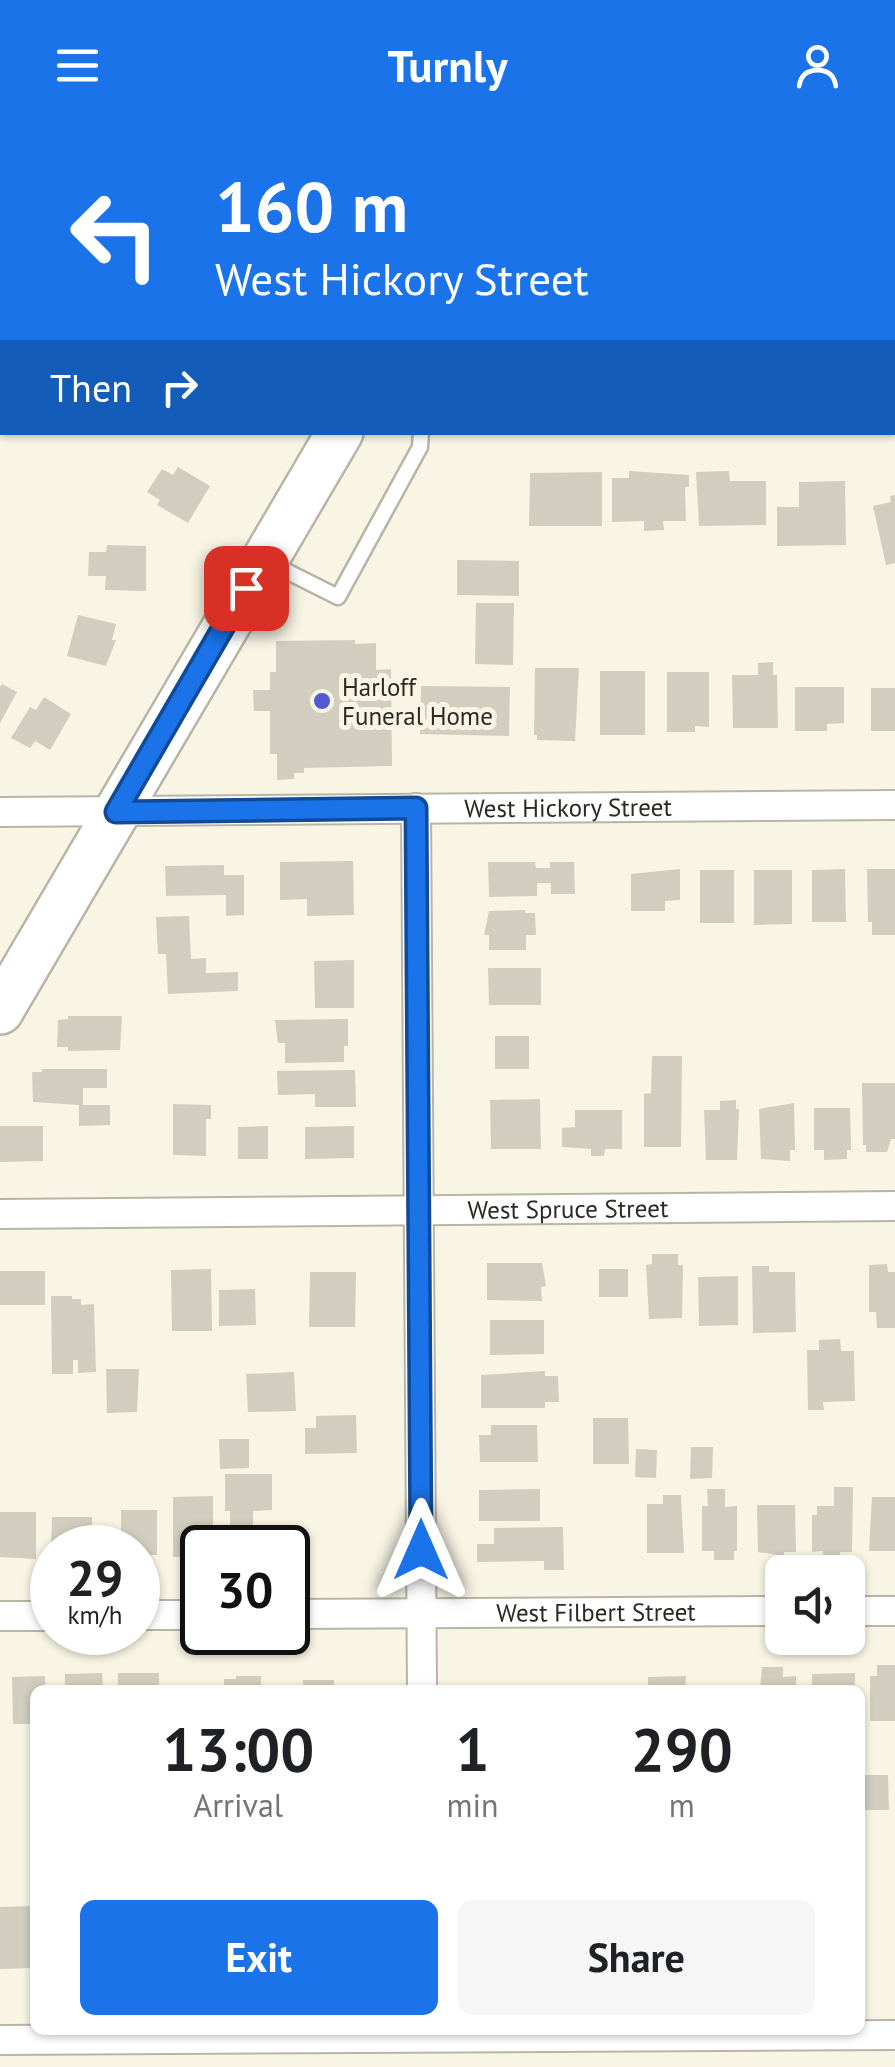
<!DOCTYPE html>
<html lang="en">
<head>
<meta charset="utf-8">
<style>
  :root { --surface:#fff; --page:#f6f6f6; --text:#202124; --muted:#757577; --accent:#1a73e8 }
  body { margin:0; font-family:"PT Sans",sans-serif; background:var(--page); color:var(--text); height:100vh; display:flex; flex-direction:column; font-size:38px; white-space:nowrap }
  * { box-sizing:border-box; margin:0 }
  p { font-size:32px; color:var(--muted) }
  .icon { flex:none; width:55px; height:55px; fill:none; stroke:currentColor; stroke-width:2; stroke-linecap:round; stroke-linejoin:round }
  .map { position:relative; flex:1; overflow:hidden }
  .side { position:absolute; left:30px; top:1555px; width:835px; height:350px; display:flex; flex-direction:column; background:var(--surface); border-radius:15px; box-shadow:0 2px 8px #0004 }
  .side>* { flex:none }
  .guide { position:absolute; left:0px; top:0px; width:895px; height:305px; box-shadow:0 2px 8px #0004; background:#1a73e8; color:#fff; overflow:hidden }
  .controls { position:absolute; left:765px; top:1425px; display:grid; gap:20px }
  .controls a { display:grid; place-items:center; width:100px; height:100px; border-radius:15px; background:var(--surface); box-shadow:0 2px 8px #0004; font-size:50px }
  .speed { position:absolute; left:30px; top:1395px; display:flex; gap:20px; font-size:50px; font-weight:700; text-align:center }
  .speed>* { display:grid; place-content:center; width:130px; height:130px; border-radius:50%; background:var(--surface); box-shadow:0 2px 8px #0004; line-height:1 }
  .speed small { font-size:25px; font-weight:400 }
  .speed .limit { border:5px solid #111; border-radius:15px; background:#fff; color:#111 }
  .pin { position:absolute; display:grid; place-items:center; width:85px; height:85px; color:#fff; margin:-42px; border-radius:20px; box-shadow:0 5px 15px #0006 }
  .me { position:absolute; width:110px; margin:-55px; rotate:0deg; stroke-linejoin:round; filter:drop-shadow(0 0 8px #0008) }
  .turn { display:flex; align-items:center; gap:35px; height:210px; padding:0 50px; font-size:45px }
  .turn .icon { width:130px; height:130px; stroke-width:2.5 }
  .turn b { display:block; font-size:70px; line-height:85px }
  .then { display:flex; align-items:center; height:95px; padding:0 50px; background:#0003; gap:20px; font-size:38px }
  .eta { display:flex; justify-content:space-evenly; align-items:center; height:170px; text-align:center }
  .eta b { font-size:60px; font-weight:700; line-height:70px }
  .action { display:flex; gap:20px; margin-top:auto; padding:20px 50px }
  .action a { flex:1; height:115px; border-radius:15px; background:var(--accent); color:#fff; font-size:40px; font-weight:700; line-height:115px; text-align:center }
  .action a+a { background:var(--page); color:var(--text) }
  header { display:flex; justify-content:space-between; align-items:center; height:130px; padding:0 50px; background:var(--accent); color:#fff; font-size:45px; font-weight:700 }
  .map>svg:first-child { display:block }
</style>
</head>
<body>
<header><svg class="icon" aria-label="menu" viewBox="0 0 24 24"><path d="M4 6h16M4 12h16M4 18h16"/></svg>Turnly<svg class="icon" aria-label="person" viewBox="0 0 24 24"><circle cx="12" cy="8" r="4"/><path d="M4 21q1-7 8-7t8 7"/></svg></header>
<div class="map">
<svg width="895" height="1937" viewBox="0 0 895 1937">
  <rect width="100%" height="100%" fill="#f8f5e5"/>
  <path fill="#d2cebf" d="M178 337 210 356 188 393 157 375 160 370 147 362 162 339 173 345Z
    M629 341 689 345V357H685L686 391H663L664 400 644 401V391L612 392V348H629Z
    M729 341 730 351H766V395L699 396 696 342Z
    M602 342V396H529L530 343Z
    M845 351 846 415 777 416V377H799V352Z
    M895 365V433L886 435 873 376 891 372 890 366Z
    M107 415 146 416V461L105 460 106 446H88L89 422H106Z
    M457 430 519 431V466L457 465Z
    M476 473H514L513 535 475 534Z
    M78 485 116 494 112 510H116L106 536 67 526Z
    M355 510V514L376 513V540L391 539 392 636 304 638V643H294V649L277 650V624H270V581H254L253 560H270V542H276V511Z
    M773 532V545H777L778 598H733L732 545H758V533Z
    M535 538H579L575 611 537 610V605H534Z
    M600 541H645V605H600Z
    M667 542H709V597L695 596V602H667Z
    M2 554 17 562 0 593V557Z
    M421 556 510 557 509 606 420 604Z
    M795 557H844V593L827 594V601H795Z
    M871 558H895V601H871Z
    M44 567 71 584 50 620 35 611 30 618 11 608 30 577 36 580Z
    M353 731 354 785 307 786V769L280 770V732Z
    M488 732H535L536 738H550V732H574L575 764H551V753H537V766L489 767Z
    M224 735V745H244V785L226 786V765L166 766 165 736Z
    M680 739V770L665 771V781H631V744Z
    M845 739 846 792H812V740Z
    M867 739H895V805H872V792H868Z
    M700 740H734V793H700Z
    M754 740H792V794L754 795Z
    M525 780V783H535L536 805H526V820H489V805H484L489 781Z
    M189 786 191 829 206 828V843L238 842V861L168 864 166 824H158L156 787Z
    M354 830V878H315L314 831Z
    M488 838H541V875H489Z
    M68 886H122L120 920 68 921V917H57L58 890 68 889Z
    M348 889V916H344V932L285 933V913H278L275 890Z
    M495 906H529V939H495Z
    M652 926H682L681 1017H644V964L651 963Z
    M42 939H107V958H83V975H110V995L79 996V975L33 972 32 942H42Z
    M355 940 356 977H315V964L278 965 277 941Z
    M862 953H895V1009H891L887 1022H866V1015H863Z
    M540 969 541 1019H491L490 970Z
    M736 970V979H739L737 1030H706L704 980H720V971Z
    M794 973 795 1020H790V1031L761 1029 759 979Z
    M173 974 211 975V989H206V1026L173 1025Z
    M814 978H850L851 1020H847V1029L824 1030V1020H814Z
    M575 980H622V1019H605L604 1026H591V1019L562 1017V998L575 997Z
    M0 996H43V1031L0 1032Z
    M268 996V1029H238V997Z
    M354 996V1028L305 1029V997Z
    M652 1124H678V1135H683L682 1188 649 1189 646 1135 652 1134Z
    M487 1133H542L546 1156 541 1157 542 1171 487 1170Z
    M887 1134 888 1142H895V1198H877L876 1182H869V1135Z
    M752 1136H769V1142H795L796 1202 753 1203Z
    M211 1139 212 1201H172L171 1140Z
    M599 1139H628V1167H599Z
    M0 1141H45V1175H0Z
    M310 1142H356L355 1197H309Z
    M738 1146V1195L699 1196 698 1147Z
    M255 1159 256 1195 219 1196V1160Z
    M51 1166H72V1169H81V1175L94 1174 96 1242 78 1243V1230H73V1244H52Z
    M490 1190H544V1224L490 1225Z
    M840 1209 841 1221H854L855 1271 823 1272 824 1280H808L807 1220H819V1210Z
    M106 1239H139L137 1282 107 1283Z
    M545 1241V1246H558L559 1272H545V1278H481V1245Z
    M294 1242 296 1281 248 1282 246 1244Z
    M356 1285 357 1323 305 1324V1298H316V1286Z
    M593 1288H628L629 1334H593Z
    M491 1295H537L538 1332H480L479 1305H491Z
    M219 1309H249V1338L220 1339Z
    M691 1317H713L712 1348 690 1349Z
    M636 1319 657 1320 656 1348 635 1347Z
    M225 1344H272V1380L253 1381V1395H230V1381H225Z
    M834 1357H853L852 1422H840L841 1433H823V1421L812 1422V1385H817V1376H834Z
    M540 1359V1391H479V1360Z
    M707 1359H725V1377L737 1376V1421H734V1430H714V1421H702V1376H708Z
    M663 1365H681L684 1423H647V1374H663Z
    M213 1366V1418H202V1426L173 1427V1367Z
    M872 1367H895V1421H869Z
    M757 1375H795L796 1422H784V1426L758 1422Z
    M121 1380H157V1425H138V1418H121Z
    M0 1382H36V1429L0 1427Z
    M52 1387H92V1418H51Z
    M563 1397 564 1440H544V1431L477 1432V1414H494V1398Z
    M877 1535H895V1591H870V1546H877Z
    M762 1537H783V1547L796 1546V1560H760Z
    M102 1543 103 1560H65V1544Z
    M118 1543H159V1560H118Z
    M855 1543V1560H812V1544Z
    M45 1546V1560H35V1594H13L12 1547Z
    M236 1546H261V1560H224V1549H236Z
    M686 1546 685 1560H648V1547Z
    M303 1550H334V1560H303Z
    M566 1555V1560H537V1556Z
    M860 1645H888L889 1680H861Z
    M32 1776 33 1838 0 1839V1777Z"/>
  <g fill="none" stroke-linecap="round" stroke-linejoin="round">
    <defs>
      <path id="lane" d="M268 432 338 467 420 317 421 302"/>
      <g id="street">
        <path d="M169 2 176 0"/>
        <path d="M0 65 2 64"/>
        <path d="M416 678 422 1560"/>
        <path id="s1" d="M0 682 895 675"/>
        <path id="s2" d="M0 1084 895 1076"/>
        <path d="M848 1481H895"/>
        <path id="s3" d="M288 1484 782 1481"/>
        <path d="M138 1485H202"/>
        <path d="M0 1486H52"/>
        <path d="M0 1910 895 1905"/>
      </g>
      <path id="primary" d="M514 2 516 0
        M0 881 340 302"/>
    </defs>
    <use href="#lane" stroke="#b9b5a6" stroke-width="19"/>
    <use href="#street" stroke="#b9b5a6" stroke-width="32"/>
    <use href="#primary" stroke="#b9b5a6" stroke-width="50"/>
    <use href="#lane" stroke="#fff" stroke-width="14"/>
    <use href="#street" stroke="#fff" stroke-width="28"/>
    <use href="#primary" stroke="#fff" stroke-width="45"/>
  </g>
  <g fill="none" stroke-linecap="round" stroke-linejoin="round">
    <defs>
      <path id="route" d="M246 458 116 682 416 678 421 1420"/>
    </defs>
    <use href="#route" stroke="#114b97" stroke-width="25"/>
    <use href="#route" stroke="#1a73e8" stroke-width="18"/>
  </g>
  <circle fill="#535ad1" stroke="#f8f5e5" stroke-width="4" cx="322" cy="571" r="10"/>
  <g text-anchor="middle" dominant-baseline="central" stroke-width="10" stroke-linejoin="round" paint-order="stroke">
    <g font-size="25" fill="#2b2923" stroke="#f8f5e5" text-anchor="start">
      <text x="342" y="557">Harloff<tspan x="342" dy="29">Funeral Home</tspan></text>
    </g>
    <g font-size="25" fill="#2b2923" stroke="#f8f5e5">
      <text stroke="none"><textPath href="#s1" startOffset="568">West Hickory Street</textPath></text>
      <text stroke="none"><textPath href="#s2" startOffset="568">West Spruce Street</textPath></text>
      <text stroke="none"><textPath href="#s3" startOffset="308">West Filbert Street</textPath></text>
    </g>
  </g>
</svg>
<div class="controls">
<a><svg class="icon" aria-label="sound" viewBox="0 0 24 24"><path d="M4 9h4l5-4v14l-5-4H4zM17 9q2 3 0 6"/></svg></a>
</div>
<div class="speed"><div>29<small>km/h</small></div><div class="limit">30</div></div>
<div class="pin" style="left:246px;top:458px;background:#d93025"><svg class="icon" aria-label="arrive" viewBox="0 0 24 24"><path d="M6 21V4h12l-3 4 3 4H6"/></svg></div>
<svg class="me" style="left:421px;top:1420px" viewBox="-20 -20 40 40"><path d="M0-17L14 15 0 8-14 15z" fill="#1a73e8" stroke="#fff" stroke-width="4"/></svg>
<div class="guide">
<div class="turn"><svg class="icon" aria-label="left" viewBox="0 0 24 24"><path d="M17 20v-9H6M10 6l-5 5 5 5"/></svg><div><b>160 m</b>West Hickory Street</div></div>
<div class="then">Then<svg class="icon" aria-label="right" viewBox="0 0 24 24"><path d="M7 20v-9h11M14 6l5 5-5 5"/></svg></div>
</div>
<section class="side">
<div class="eta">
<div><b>13:00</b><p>Arrival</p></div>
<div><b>1</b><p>min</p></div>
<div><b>290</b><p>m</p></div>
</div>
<div class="action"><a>Exit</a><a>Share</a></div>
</section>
</div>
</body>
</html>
